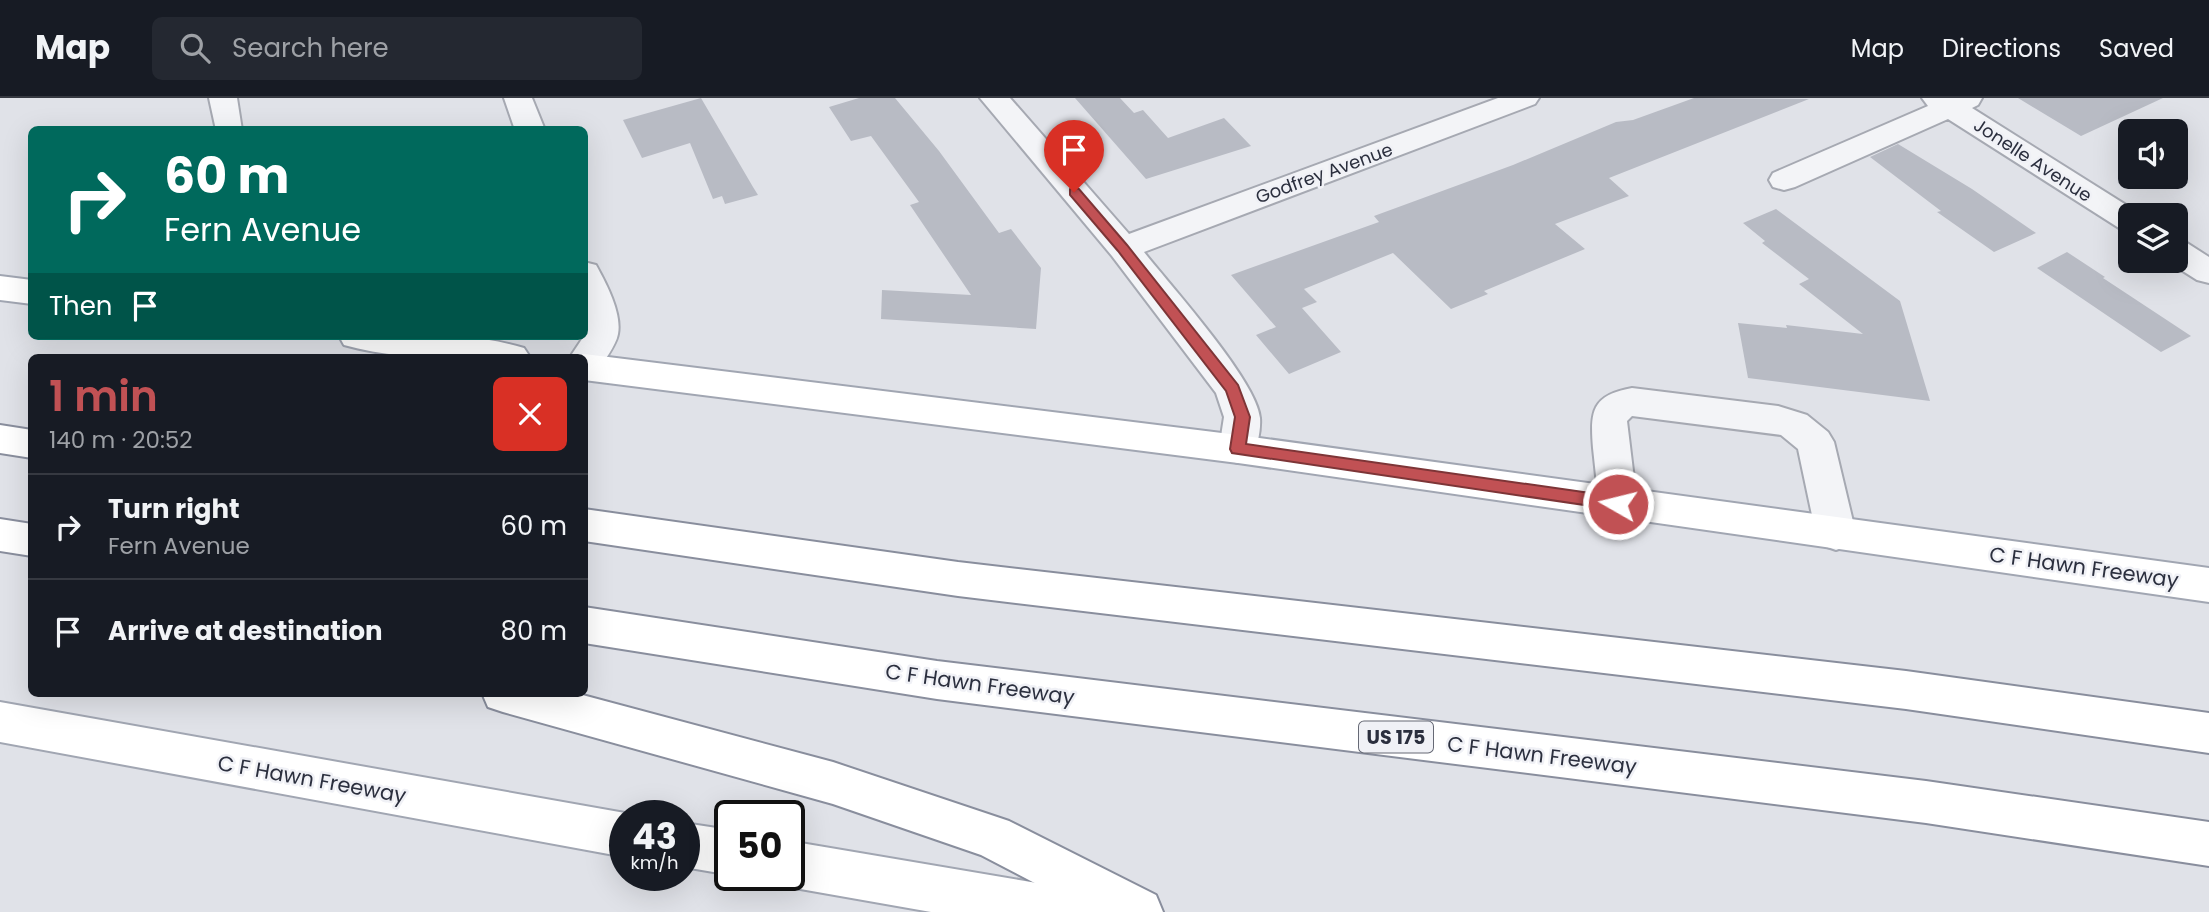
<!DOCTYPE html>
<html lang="en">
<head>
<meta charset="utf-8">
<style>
  :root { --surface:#171b24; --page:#242831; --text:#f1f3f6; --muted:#9ea1a6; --line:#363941; --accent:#c15154 }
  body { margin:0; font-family:Poppins,sans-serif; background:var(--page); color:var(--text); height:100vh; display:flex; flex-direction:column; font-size:26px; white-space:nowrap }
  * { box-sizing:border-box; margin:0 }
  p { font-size:23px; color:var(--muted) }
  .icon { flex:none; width:38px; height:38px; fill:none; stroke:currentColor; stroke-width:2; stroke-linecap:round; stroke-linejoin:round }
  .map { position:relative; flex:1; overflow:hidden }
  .panel { position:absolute; left:28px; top:256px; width:560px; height:343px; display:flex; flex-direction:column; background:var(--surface); border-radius:10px; box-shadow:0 7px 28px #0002 }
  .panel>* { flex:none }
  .hud { position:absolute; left:28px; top:28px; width:560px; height:214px; border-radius:10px; box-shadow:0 7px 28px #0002; background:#00695c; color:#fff; overflow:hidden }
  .buttons { position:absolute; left:2118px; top:21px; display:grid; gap:14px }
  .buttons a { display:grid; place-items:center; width:70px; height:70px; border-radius:10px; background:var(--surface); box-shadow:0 7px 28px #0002; font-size:35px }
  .speed { position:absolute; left:609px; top:702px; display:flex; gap:14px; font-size:35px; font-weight:700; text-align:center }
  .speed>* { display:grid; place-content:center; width:91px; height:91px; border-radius:50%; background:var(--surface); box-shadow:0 7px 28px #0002; line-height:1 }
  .speed small { font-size:18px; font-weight:400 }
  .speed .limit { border:4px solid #111; border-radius:10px; background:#fff; color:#111 }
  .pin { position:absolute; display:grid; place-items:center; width:60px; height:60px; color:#fff; margin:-72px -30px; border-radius:50% 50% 50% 0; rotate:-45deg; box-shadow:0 0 7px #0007 }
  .pin .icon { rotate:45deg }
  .me { position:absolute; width:77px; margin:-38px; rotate:278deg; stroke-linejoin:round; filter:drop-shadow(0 0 5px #0008) }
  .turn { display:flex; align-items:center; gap:24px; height:147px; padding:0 21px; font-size:32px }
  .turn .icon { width:91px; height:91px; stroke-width:2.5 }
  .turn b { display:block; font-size:49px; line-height:60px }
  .then { display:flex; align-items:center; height:66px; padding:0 21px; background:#0003; gap:14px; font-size:26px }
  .round { display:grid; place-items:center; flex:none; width:74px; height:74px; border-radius:10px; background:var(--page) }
  .headline { display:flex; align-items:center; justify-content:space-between; height:119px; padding:0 21px }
  h1 { font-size:42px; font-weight:600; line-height:52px; color:var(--accent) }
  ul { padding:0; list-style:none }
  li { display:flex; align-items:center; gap:21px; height:105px; padding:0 21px; border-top:2px solid var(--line) }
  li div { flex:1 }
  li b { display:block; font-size:26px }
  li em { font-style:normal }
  header { display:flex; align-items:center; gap:42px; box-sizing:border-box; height:98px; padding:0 35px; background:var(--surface); border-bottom:2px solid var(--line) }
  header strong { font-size:33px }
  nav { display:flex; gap:38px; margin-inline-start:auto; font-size:24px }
  .search { width:490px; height:63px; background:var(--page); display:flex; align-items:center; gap:18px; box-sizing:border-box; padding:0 24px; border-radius:10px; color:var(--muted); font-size:26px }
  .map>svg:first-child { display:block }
</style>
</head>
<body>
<header>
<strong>Map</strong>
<div class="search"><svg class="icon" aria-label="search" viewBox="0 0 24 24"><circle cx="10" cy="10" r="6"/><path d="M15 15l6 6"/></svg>Search here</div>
<nav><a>Map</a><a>Directions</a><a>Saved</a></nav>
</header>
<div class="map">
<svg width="2209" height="814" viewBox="0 0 2209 814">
  <rect width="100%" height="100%" fill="#e0e2e8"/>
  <path fill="#b8bbc4" d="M701 0 753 89 758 97 725 106 722 98 713 101 690 45 642 60 623 22Z
    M859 0H895L939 53 999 135 1011 131 1041 170 1036 231 881 221 882 192 971 197 910 107 919 104 871 38 851 43 829 9Z
    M1075 0H1120L1134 15 1143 12 1168 40 1224 20 1251 48 1146 81Z
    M1694 0 1809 1 1609 80 1629 98 1555 126 1585 151 1484 193 1488 196 1451 211 1393 155 1304 191 1317 204 1302 210 1341 254 1289 276 1256 237 1276 229 1231 177 1379 124 1374 118 1513 67 1616 24 1633 22Z
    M2018 0H2163L2081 38Z
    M1898 46 1972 91 2036 135 1994 154 1937 114 1941 113 1870 59Z
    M1776 111 1900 203 1930 303 1748 280 1738 225 1787 230 1786 227 1863 236 1799 186 1809 181 1762 145 1765 143 1743 125Z
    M2067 154 2105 179 2103 180 2191 238 2161 254 2037 170Z"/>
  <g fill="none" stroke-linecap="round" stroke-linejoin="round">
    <defs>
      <path id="minor" d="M209 0H237L242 32H216Z
        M504 0H532L545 32H515Z
        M980 0H1010L1129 136 1498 0H1539L1535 6 1144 154C1170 187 1257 283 1260 320 1261 333 1257 350 1251 361L1238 365 1225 361 1219 351 1224 319 1216 295 1112 158Z
        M1922 0H1982L1978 7 1972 10 2142 117H2130V133L2119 130 1948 21 1795 89 1784 92 1773 89 1769 82 1773 75 1928 8Z
        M2175 142 2187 145 2209 159V185L2197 182 2167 163H2175Z
        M584 164 596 167C606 185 622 215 618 236 616 248 603 264 596 275L584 279V259H570L584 238Z
        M1632 290 1778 308 1807 317 1828 334 1834 344 1856 436 1850 447 1836 452 1822 447 1816 436 1798 351 1781 337 1632 318 1627 323 1637 406 1632 417 1618 421 1604 417 1599 406C1597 387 1595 369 1593 350 1590 313 1592 297 1632 290Z"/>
      <path id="major" d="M0 178 32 182V206L0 202Z
        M339 238C400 238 465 232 524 250L530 259C468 259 403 264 344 247Z
        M584 256 1238 337 2209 470V504L1238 365 584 282V259H574Z
        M0 604 625 715 632 718H625V759L0 644Z
        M684 725 730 732 731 777 684 769Z
        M789 743 1067 790 1084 797 1091 814H931L789 789 772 782 770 777H789Z"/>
      <path id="highway" d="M0 327 32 332V360L0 355Z
        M584 411 958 464 1906 573 2209 615V655L1906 611 958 498 584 443Z
        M0 421 32 426V458L0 453Z
        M584 509 937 563 1926 683 2209 724V768L1926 725 937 601 584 545Z
        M482 595H575L833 664 1009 723 1156 797 1163 814H1090L981 757 833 706 503 614 488 609Z"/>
    </defs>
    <use href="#minor" stroke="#a6a9b2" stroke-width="4"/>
    <use href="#major" stroke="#a1a6b2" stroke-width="4"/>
    <use href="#highway" stroke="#898e9d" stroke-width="4"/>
    <use href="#minor" fill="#f3f4f7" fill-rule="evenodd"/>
    <use href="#major" fill="#fff" fill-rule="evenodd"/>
    <use href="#highway" fill="#fff" fill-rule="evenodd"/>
  </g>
  <path fill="#c15154" stroke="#7d3537" stroke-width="2" d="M1074 89 1079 91 1127 147 1238 287 1250 319 1246 346 1618 399 1624 401 1626 406 1624 410 1618 412 1232 355 1230 351 1235 319 1226 293 1118 153 1070 97V91Z"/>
  <g text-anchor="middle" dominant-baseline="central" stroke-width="5" stroke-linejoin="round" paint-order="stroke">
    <g font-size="18" fill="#2b2f3e" stroke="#f0f1f6">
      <text transform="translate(2033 62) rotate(33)">Jonelle Avenue</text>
      <text transform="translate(1324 75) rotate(-20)">Godfrey Avenue</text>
    </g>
    <rect fill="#f0f1f6" stroke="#666975" stroke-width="2" x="1359" y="623.5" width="74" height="31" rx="5"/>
    <g font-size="19" font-weight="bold" fill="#2b2f3e">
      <text x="1396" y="639">US 175</text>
    </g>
    <g font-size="21" fill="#2b2f3e" stroke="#f0f1f6">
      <text transform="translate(2084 469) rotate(8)">C F Hawn Freeway</text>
      <text transform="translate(980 586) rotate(8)">C F Hawn Freeway</text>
      <text transform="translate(1542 657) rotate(7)">C F Hawn Freeway</text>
      <text transform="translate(312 681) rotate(10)">C F Hawn Freeway</text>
    </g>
  </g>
</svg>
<div class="buttons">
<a><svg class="icon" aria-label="sound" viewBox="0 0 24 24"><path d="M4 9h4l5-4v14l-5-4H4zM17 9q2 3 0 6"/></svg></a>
<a><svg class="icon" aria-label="layers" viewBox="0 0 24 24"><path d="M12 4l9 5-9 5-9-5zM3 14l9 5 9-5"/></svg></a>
</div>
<div class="speed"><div>43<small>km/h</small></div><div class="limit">50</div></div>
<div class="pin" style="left:1074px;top:94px;background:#d93025"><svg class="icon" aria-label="arrive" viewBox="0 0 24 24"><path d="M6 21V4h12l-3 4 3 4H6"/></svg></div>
<svg class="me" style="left:1618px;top:406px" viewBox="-20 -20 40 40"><circle r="17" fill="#c15154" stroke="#fff" stroke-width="3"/><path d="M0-11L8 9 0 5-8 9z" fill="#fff"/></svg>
<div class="hud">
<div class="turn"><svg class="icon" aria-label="right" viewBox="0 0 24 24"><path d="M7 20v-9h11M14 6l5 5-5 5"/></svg><div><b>60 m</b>Fern Avenue</div></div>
<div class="then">Then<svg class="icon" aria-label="arrive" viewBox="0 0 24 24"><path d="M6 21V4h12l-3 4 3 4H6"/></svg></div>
</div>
<section class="panel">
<div class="headline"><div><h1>1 min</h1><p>140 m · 20:52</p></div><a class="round" style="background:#d93025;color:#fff"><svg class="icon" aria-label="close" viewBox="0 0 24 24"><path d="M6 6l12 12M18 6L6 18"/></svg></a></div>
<ul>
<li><svg class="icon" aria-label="right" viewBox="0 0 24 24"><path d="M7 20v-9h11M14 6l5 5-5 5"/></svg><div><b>Turn right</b><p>Fern Avenue</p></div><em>60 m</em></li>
<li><svg class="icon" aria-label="arrive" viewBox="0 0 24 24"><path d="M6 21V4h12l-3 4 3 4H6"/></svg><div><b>Arrive at destination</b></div><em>80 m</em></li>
</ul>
</section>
</div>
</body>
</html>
